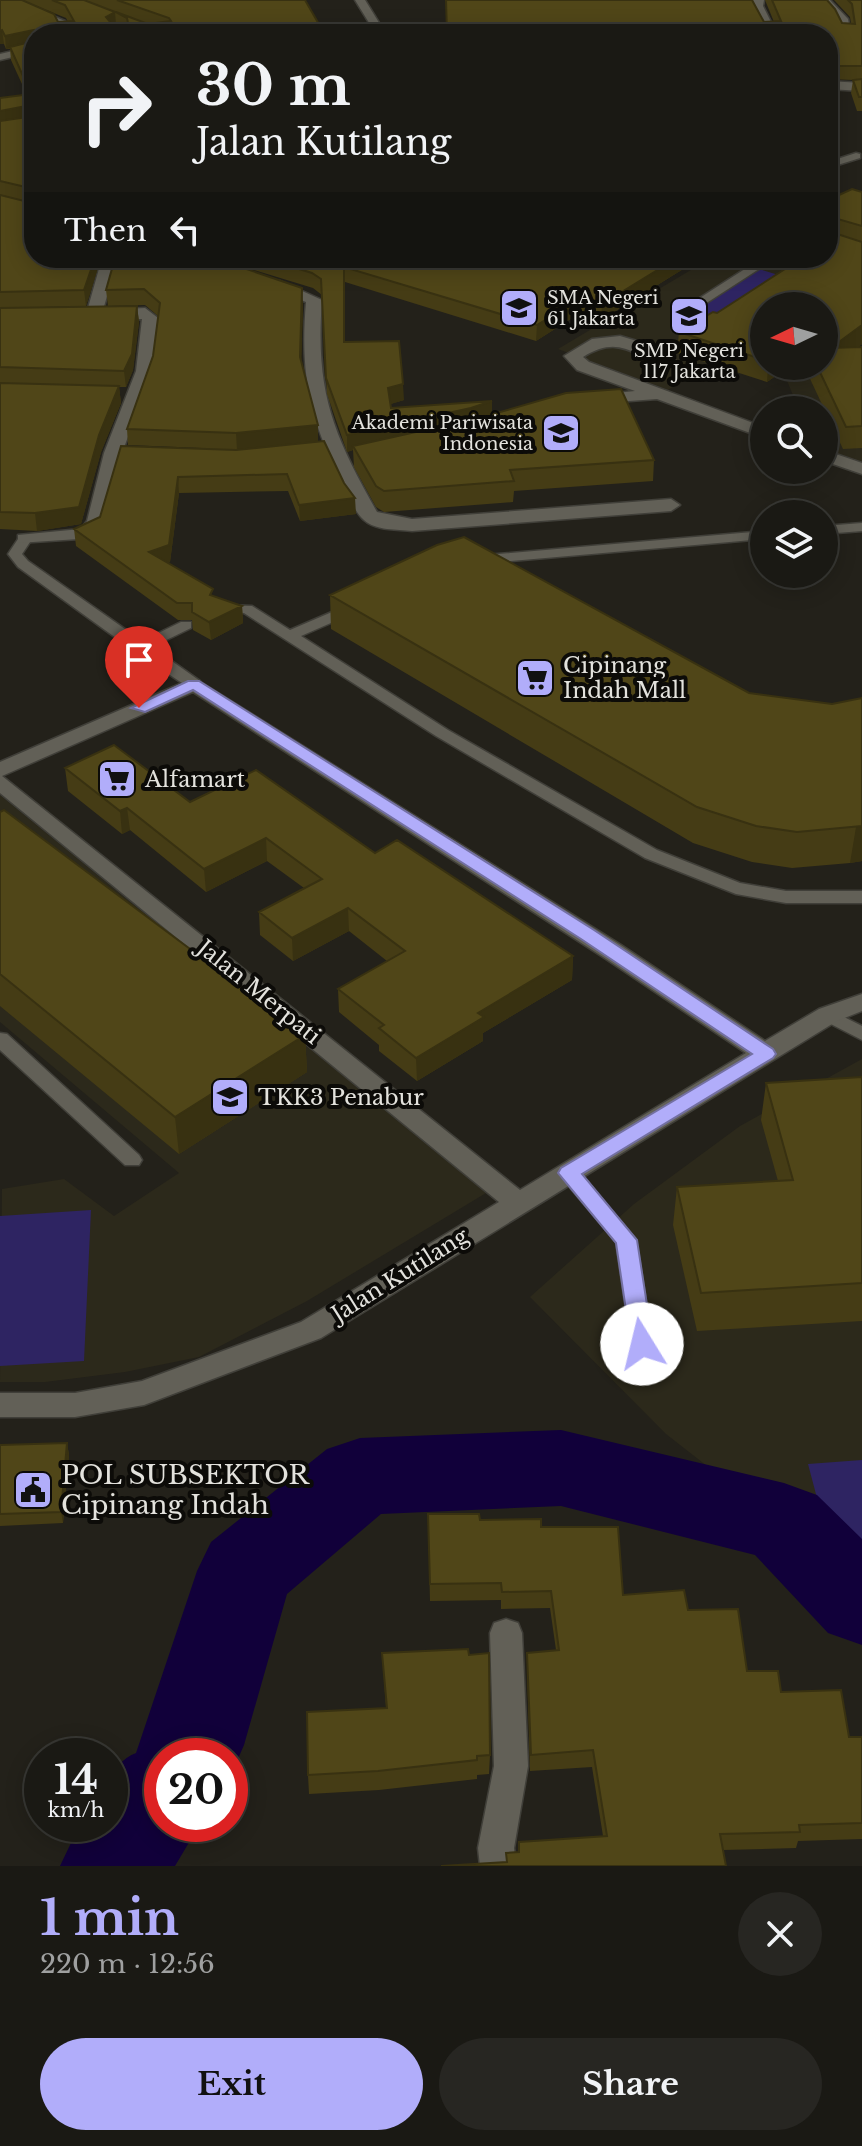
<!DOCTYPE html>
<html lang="en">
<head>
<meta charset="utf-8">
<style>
  :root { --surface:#1a1914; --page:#272622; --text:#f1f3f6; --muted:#9fa0a0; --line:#383834; --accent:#b1adfa }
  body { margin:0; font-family:"Libre Baskerville",serif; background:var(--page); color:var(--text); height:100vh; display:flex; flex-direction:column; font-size:30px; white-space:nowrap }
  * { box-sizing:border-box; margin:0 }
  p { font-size:26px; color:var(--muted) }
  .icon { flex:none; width:44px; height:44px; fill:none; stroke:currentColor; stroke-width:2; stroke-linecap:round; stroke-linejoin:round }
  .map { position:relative; height:1866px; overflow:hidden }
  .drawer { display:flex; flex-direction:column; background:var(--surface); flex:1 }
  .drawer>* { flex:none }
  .banner { position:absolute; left:24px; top:24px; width:814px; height:244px; border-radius:32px; box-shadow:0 4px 20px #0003,0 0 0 2px var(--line); background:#1a1914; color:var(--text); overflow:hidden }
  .needle { width:52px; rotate:265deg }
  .controls { position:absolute; left:750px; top:292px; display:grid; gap:16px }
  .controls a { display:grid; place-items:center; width:88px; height:88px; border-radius:50%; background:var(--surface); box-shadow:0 4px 20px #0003,0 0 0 2px var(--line); font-size:40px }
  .speed { position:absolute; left:24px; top:1738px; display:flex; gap:16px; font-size:40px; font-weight:700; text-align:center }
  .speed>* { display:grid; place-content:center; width:104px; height:104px; border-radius:50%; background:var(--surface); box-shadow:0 4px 20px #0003,0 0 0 2px var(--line); line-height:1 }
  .speed small { font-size:20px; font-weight:400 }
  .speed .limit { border:12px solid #d22; background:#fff; color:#111 }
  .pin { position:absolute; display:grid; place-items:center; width:68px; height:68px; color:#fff; margin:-82px -34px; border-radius:50% 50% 50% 0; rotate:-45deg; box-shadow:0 0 8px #0007 }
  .pin .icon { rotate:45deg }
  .me { position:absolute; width:88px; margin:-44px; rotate:351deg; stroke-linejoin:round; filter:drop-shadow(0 0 6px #0008) }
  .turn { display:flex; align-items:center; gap:28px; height:168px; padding:0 40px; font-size:36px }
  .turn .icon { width:104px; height:104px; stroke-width:2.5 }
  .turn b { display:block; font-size:56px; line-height:68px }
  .then { display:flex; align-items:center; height:76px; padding:0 40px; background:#0003; gap:16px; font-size:30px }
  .round { display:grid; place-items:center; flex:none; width:84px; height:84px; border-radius:42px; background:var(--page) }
  .head { display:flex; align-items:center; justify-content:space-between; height:136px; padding:0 40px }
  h1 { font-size:48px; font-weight:700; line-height:60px; color:var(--accent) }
  .primary-button { display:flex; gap:16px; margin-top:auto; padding:16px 40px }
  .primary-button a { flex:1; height:92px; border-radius:48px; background:var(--accent); color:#111; font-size:32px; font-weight:700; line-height:92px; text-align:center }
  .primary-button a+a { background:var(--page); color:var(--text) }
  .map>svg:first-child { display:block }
</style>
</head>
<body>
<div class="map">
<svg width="862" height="1866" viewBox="0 0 862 1866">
  <rect width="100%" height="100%" fill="#23211a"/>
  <path fill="#2c291b" d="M711 258 862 259 764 306V326L668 390 558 349Z
    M862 358V466L824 451V410H799L781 366H824Z
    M0 795 486 1193 307 1301 199 1357 125 1372 45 1382H0L2 1189 64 1179 114 1216 179 1173 0 1022Z
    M862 1059V1578L835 1566 666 1434 530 1297 634 1204 740 1126Z"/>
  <path fill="#2e2462" d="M759 269 795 280 716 333 679 321Z
    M91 1210 84 1361 0 1366V1216Z
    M862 1460V1564L835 1566 808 1464Z"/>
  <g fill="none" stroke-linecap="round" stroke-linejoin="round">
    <path fill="#11003a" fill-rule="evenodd" d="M561 1430 784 1483 817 1495 862 1539V1645L828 1633 755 1555 561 1506 381 1514 287 1594 244 1745 230 1777V1756H162V1824H200L175 1866H60L80 1824H110C110 1797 105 1765 136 1753L197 1571 211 1542 327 1449 360 1438Z"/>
    <defs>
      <path id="service" d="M1 0H14L65 21 72 34H62L58 25Z
        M355 0H365L386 34H376Z
        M34 46V52L0 60V54Z
        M856 153 860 154V158L828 168V162Z
        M762 258H776L691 313 681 310Z
        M862 523V531L824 534V526Z
        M764 531V539L475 564 468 560 475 556Z
        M25 535 32 539 22 554 28 561 142 641 181 622H191V628L152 647 200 681 202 684 200 687H188L134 651 18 567 8 554 20 536Z
        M221 605 252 606 290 630 346 606H356V612L301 636 448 730 657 850 740 883 786 891H862V903H786L736 894 645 858 436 736 244 613 216 612V606Z
        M828 1009 862 1026V1040L821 1019 819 1015Z
        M0 1033 7 1034 139 1155 142 1160 139 1165H125L0 1050Z
        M569 1166 576 1168 636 1240 653 1344 650 1350 642 1353 634 1350 631 1344 616 1242 562 1178 559 1173 562 1168Z"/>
      <path id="minor" d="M53 0H71L169 34H150Z
        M752 0H764L763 6 777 34H765L751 6Z
        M817 0H830L848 19 851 35H843L836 20Z
        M828 81 862 83V91L828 89Z
        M102 258H118L103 310 145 308 158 318 152 371 122 453 105 521 94 538 18 543V535L81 529 87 521 104 453 136 371 142 319 94 320 86 315Z
        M268 281H280L322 300C315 392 333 434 377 512L412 519 671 499 680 505 671 511 412 531C397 529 376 531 364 520 354 512 348 493 342 482 309 419 300 373 306 302L268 287Z
        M620 336 647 344 675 360 667 365C632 356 620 334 583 357L589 362 764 427V438L657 399 588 404V396L635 391 577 370 564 356 592 339Z
        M824 450 862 463V474L824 461Z
        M194 678 621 945 765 1041 819 1009 862 994V1011L837 1021 321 1338 144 1405 75 1417H0V1393H75L142 1381 301 1322 499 1202 0 793V762ZM193 692 603 957 746 1053 520 1190 2 776Z
        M506 1619 518 1623 522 1633 528 1766 514 1848 516 1866H480L478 1848 494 1766 490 1633 494 1623Z"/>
    </defs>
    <use href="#service" stroke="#403f39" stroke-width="3"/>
    <use href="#minor" stroke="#403f39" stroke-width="3"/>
    <use href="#service" fill="#626057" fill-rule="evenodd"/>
    <use href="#minor" fill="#626057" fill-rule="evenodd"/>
  </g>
  <path fill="#453c15" d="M0 0 58 22H68L66 18 22 0H305L320 26 321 34H34V258H101L86 306 0 308V98L27 95 11 60 10 49H6L4 44H0Z
    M446 0 764 22H774L765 0H827L842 23H851L850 17 834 0H862V111H857L851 93 853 80 828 79V34H447Z
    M862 192V344L858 347H862V448L843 449 804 366H824V306H764V366H790L767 382 677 353 679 332 717 313 795 262 784 258H828V200Z
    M115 258 303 304 301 361 318 441 356 514 300 521 288 491 179 493 170 562 168 563 213 596 242 606 243 623 211 640 193 630 192 620H178L76 546 74 529 100 517 201 448 128 445 127 429 153 356 158 316 145 305 108 306 106 290Z
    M214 258H701L601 320 580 313 536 341 345 282V342L404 400 390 404 391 408 492 415 654 460 653 481 514 491 513 502 384 512 376 507 354 467 353 450 347 452 327 394 322 295 313 288Z
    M137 306 139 322 133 370 126 387H119L121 403 101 452 81 524 37 531 0 529V308Z
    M330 595 749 693 832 704 862 698V861L850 863 792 868 752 862 693 843 331 629Z
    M65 768 375 853 573 956 572 980 483 1033V1041L417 1081 379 1051V1045L339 1012 338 989 387 961 349 931 293 961 260 935 259 912 304 888 267 861 206 892 130 830 122 834 68 791Z
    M0 812 305 1035 307 1072 179 1154 0 1006Z
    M862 1077V1321L697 1331 673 1225 677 1187 778 1181 761 1120 766 1083Z
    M67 1443 69 1455 63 1523 0 1526V1445Z
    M428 1514 541 1527 623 1595 688 1610 747 1671 781 1692 849 1737H862V1839L798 1841 796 1848 723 1850 506 1862V1853L518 1852 603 1836 592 1767 530 1771 527 1669V1653L556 1650 550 1608 501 1609V1600L430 1601Z
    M382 1653 490 1755 489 1774 477 1775V1779L379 1790 309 1794 308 1775 386 1708Z"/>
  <path fill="#383111" d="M115 12 116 25 107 31 106 17Z
    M320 26 321 34H295Z
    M2 30 4 44H0V31Z
    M34 30V44L6 49 5 36Z
    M32 105 34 119 0 125V111Z
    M831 217 829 236 828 237V219Z
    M95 258H101L86 306 84 290Z
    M677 258H701L601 320 602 304Z
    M302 288 303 304 301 373 300 357Z
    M581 298 580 313 536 341 537 325Z
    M137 306 139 322 133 370 126 387 124 371Z
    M862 325V344L829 369 831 348Z
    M768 366H790L767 382Z
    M403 384 404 400 388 405V388Z
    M119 386 121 403 101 452 81 524 37 531 35 513 99 435Z
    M492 401V418L353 446V450L347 452V435Z
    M318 425V441L237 450 236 433Z
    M178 477 179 493 170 562 151 569 149 552Z
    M355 498 356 514 300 521 299 505Z
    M242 606 243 623 211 640 209 622Z
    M127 808 130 830 122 834 120 811Z
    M862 826V861L850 863 856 827Z
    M266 838 267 861 206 892 204 869Z
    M348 908 349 931 293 961 292 938Z
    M573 956 572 980 483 1033V1041L417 1081 416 1058 478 1013Z
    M305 1035 307 1072 179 1154 175 1117Z
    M67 1443 69 1455 63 1523 61 1512Z"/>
  <path fill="#504618" stroke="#383111" stroke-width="2" d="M0 0H22L54 14 58 22 74 21 65 5 52 0H84L115 12 106 17 111 23H128L127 18 116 12 148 24 171 21 169 18 117 0H305L320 26 295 34H35L34 30 5 36 2 30 0 31Z
    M446 0H752L764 22 781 21 772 0H827L835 9 842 23 855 24 852 4 848 0H862V66H828V34H694L690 26H585L588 34H447Z
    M34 41V113L32 105 0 111V98L31 94 10 47Z
    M862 79V97H859L853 80Z
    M34 116V189L0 181V121Z
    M852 189 862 192V226L831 217 828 219V200Z
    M0 195 32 203 34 201V258H95L84 290 0 292Z
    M828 231 862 242V325L831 348 862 347V426L846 427 817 366H824V306H764V360L679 332 713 312 717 313 802 258H828Z
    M115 258H214L302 288 300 357 318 425 236 433 127 429 153 356 160 303 144 289 106 290Z
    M264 258H677L602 304 581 298 537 325 344 267V342L399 341 403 384 388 388 391 408 492 401 471 408 347 435 326 378 321 279 312 273Z
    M137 306 132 354 124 371 0 367V308Z
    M0 383 119 386 99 435 79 507 35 513 0 512Z
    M621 389 654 460 510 470 514 481 384 491 376 486 353 446 483 417 566 393Z
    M324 441 344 483 355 498 299 505 287 474 178 477 169 545 149 552 213 589 210 595 242 606 209 622 192 612V603H177L74 529 100 517 121 446 236 450Z
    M464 537 749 693 832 704 862 698V826L797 832 756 826 697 807 330 595 437 545Z
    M114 745 190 802 256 770 375 853 397 840 573 956 478 1013 484 1017 416 1058 379 1028 384 1025 338 989 405 951 348 908 292 938 259 912 322 879 266 838 204 869 127 808 120 811 65 768Z
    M4 810 305 1035 175 1117 0 974V812Z
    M862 1077V1283L701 1293 677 1187 793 1180 766 1083Z
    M67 1443 61 1512 0 1514V1445Z
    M428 1514H479L480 1520 541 1519V1527H618L623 1595 684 1590 688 1610 738 1609 747 1671H778L781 1692 841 1690 849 1737H862V1823L799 1825 800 1832 720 1834 726 1866H441L507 1862 506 1853 519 1852V1842L607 1836 593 1750 531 1755 527 1653 559 1650 551 1591 502 1592 501 1583 430 1584Z
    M468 1649 469 1655 489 1653 490 1755 477 1756V1760L378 1771 308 1775 307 1712 387 1708 382 1653Z"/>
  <path fill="#b1adfa" stroke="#7370a2" stroke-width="2" d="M188 681H199L594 930 773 1049 776 1054 773 1058 582 1174 637 1240 653 1344 650 1351H634L631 1344 616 1243 558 1173 561 1168 752 1054 581 939 193 690 145 712 131 708Z"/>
  <defs>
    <symbol id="school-square" viewBox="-11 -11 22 22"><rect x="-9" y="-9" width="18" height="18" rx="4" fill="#b1adfa" stroke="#0c0b08"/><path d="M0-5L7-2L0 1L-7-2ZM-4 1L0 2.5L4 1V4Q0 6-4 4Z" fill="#111"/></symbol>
    <symbol id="university-square" viewBox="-11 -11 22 22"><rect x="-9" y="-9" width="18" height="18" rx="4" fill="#b1adfa" stroke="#0c0b08"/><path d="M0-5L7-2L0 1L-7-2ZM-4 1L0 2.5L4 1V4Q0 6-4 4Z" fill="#111"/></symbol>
    <symbol id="supermarket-square" viewBox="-11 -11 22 22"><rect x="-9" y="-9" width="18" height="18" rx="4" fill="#b1adfa" stroke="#0c0b08"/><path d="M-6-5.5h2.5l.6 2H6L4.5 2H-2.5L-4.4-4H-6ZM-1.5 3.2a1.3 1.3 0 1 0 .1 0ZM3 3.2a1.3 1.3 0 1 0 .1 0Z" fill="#111"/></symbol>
    <symbol id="civic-square" viewBox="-11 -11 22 22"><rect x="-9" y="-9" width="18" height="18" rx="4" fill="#b1adfa" stroke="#0c0b08"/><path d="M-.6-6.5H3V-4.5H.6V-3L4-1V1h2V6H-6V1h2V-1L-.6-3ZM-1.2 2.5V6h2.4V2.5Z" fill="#111"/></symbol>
  </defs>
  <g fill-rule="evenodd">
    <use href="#school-square" x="497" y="286" width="44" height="44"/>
    <use href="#school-square" x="667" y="294" width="44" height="44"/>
    <use href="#university-square" x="539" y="411" width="44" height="44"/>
    <use href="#supermarket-square" x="513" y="656" width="44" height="44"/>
    <use href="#supermarket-square" x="95" y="757" width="44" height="44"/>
    <use href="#school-square" x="208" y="1075" width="44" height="44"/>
    <use href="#civic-square" x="11" y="1468" width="44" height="44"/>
  </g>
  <g text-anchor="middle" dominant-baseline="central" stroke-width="8" stroke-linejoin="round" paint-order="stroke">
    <g font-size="18" fill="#e3e2dd" stroke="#0c0b08" text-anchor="start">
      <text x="547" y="298">SMA Negeri<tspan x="547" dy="21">61 Jakarta</tspan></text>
      <text x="689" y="351" text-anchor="middle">SMP Negeri<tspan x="689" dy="21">117 Jakarta</tspan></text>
      <text x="533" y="423" text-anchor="end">Akademi Pariwisata<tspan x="533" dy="21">Indonesia</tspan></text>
    </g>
    <g font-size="22" fill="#e3e2dd" stroke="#0c0b08" text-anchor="start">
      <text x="563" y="665">Cipinang<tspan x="563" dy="25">Indah Mall</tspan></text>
      <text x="145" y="779">Alfamart</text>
      <text x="258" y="1097">TKK3 Penabur</text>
    </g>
    <g font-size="22" fill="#e3e2dd" stroke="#0c0b08">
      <text transform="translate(259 992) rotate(39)">Jalan Merpati</text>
      <text transform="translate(400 1275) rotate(-32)">Jalan Kutilang</text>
    </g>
    <g font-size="26" fill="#e3e2dd" stroke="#0c0b08" text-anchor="start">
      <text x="61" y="1475">POL SUBSEKTOR<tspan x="61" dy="30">Cipinang Indah</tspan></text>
    </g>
  </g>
</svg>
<div class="controls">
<a><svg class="needle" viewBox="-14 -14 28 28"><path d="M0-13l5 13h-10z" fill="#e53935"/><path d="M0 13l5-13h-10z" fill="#9fa0a0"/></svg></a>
<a><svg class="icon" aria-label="search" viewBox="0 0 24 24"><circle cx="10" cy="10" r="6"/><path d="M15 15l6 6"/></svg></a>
<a><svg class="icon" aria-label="layers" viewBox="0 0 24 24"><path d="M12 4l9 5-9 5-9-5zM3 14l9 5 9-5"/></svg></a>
</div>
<div class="speed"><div>14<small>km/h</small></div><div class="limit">20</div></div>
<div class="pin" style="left:139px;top:708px;background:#d93025"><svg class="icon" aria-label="arrive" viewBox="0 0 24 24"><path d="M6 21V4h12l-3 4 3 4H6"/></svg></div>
<svg class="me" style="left:642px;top:1344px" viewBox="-20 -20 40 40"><circle r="19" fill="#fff"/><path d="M0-13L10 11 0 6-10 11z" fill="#b1adfa"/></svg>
<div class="banner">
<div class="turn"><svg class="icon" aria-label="right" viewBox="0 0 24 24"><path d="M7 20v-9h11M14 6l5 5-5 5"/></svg><div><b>30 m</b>Jalan Kutilang</div></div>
<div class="then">Then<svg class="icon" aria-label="left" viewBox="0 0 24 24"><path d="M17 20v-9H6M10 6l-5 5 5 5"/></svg></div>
</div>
</div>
<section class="drawer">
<div class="head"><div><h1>1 min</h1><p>220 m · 12:56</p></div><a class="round"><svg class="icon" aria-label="close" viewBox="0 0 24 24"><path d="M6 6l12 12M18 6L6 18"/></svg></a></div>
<div class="primary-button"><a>Exit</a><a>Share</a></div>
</section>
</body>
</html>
